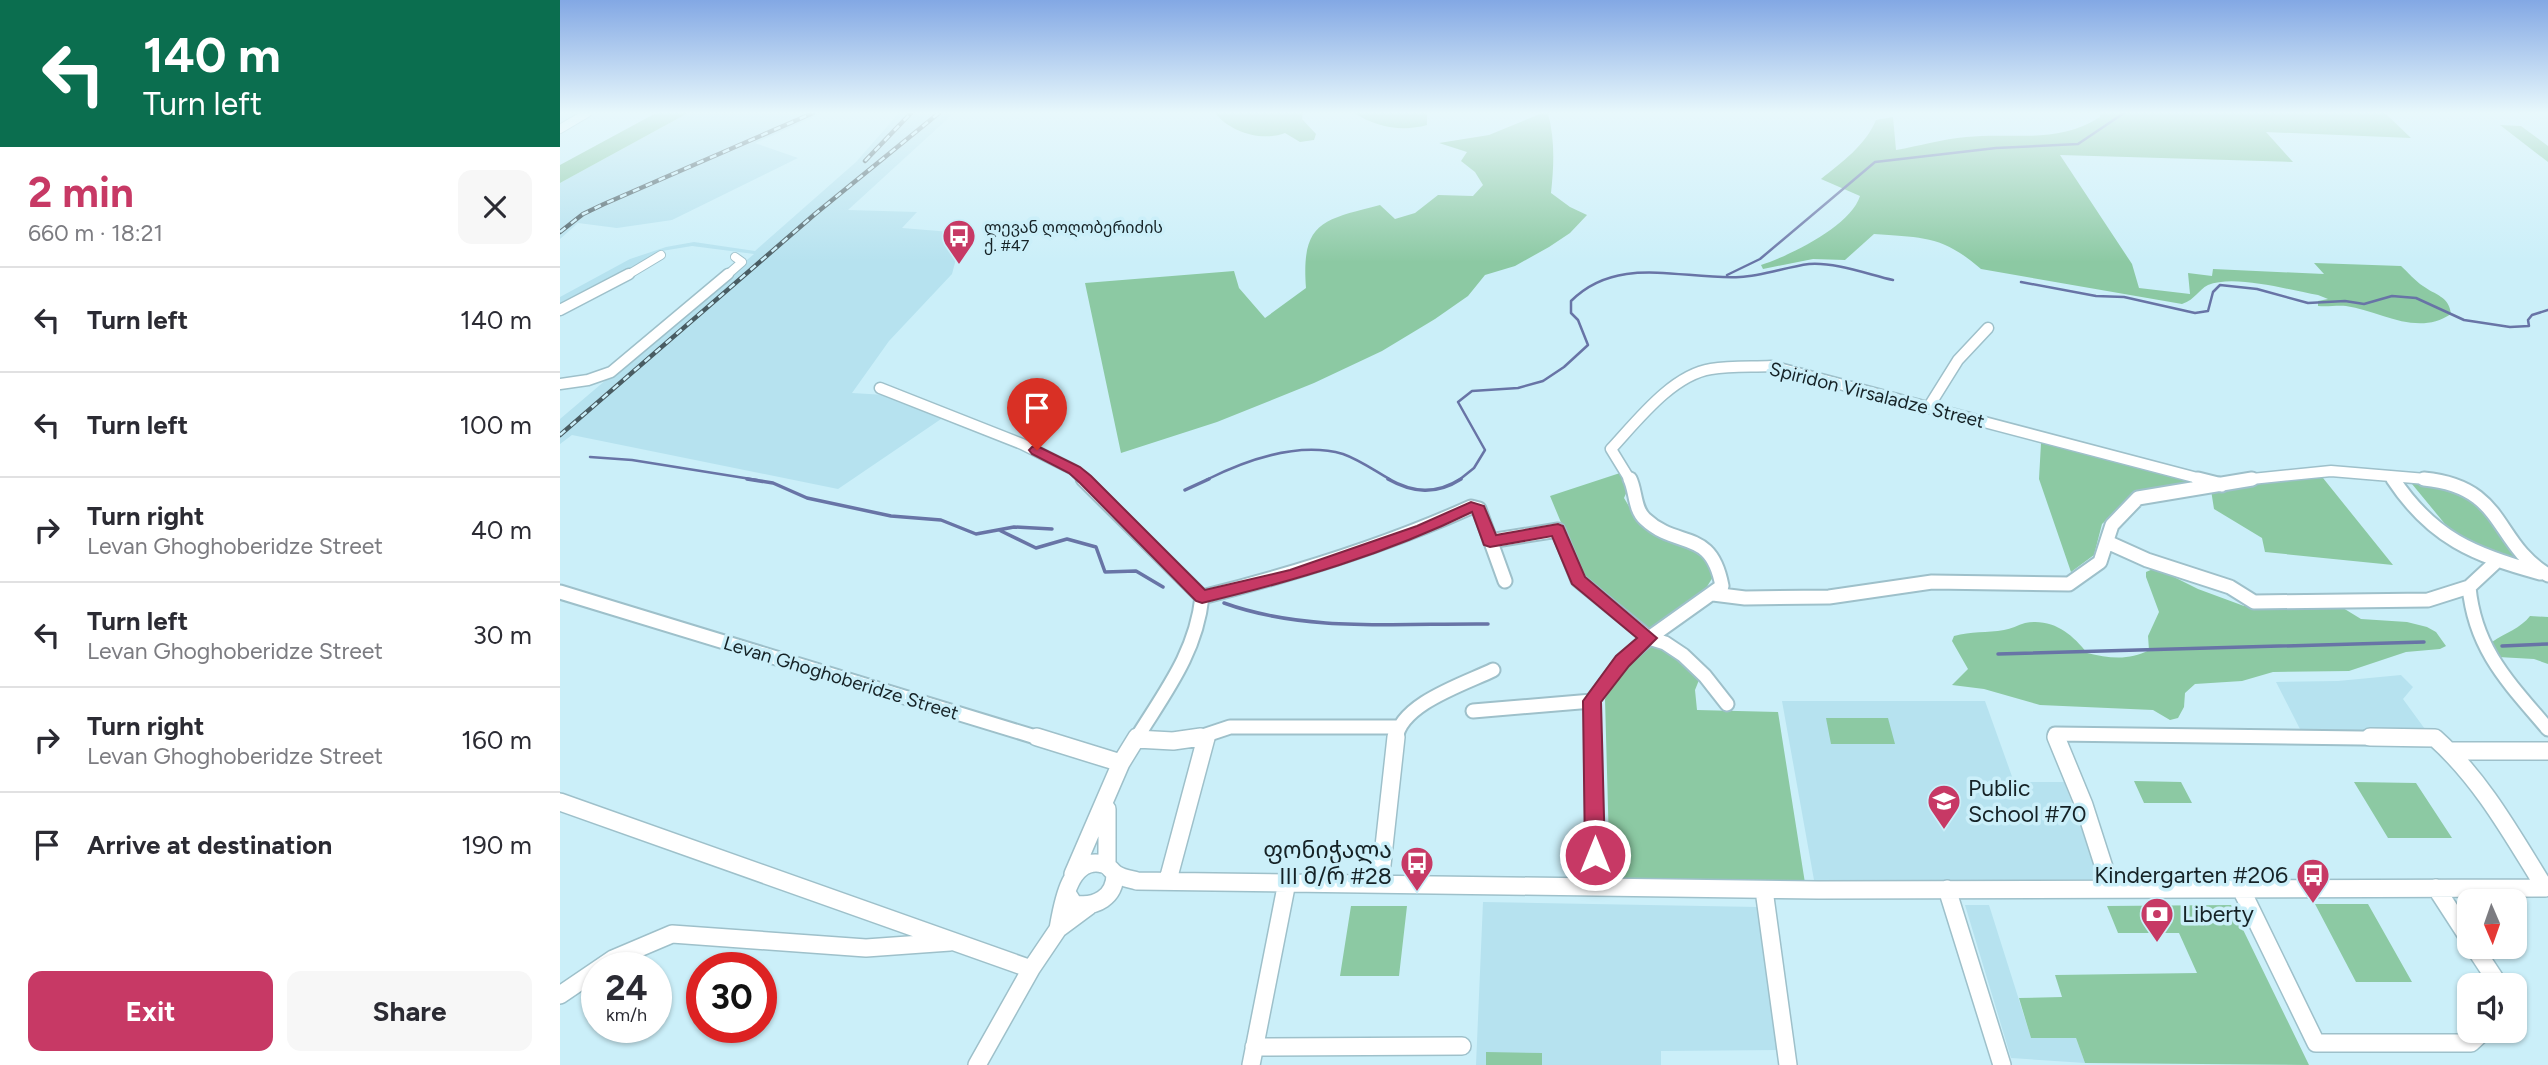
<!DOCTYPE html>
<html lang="en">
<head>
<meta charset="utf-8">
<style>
  :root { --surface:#fff; --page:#f7f7f7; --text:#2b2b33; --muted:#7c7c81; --line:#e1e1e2; --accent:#c73965 }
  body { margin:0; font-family:Figtree,"Noto Sans Georgian",sans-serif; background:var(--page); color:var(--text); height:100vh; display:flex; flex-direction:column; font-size:26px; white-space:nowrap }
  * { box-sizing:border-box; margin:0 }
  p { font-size:23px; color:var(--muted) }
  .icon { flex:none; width:38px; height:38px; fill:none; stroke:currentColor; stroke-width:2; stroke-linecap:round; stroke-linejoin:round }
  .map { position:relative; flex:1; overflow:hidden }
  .sheet { display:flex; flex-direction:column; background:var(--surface); width:560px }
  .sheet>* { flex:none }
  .banner { background:#0b6e4f; color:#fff; overflow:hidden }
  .needle { width:46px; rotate:178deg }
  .buttons { position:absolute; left:1897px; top:889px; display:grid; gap:14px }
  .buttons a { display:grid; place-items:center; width:70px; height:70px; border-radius:14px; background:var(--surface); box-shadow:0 2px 5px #0004; font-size:35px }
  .speed { position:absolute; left:21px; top:952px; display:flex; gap:14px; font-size:35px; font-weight:700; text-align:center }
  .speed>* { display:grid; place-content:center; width:91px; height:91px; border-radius:50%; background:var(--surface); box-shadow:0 2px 5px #0004; line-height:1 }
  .speed small { font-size:18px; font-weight:400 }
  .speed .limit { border:10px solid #d22; background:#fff; color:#111 }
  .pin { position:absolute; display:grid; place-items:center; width:60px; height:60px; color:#fff; margin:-72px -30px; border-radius:50% 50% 50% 0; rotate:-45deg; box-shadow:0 0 7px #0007 }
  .pin .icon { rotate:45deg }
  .me { position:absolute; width:77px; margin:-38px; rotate:0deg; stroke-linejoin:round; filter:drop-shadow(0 0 5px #0008) }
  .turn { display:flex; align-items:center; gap:24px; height:147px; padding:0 28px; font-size:32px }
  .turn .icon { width:91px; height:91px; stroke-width:2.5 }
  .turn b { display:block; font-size:49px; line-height:60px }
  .round { display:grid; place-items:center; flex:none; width:74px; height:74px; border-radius:14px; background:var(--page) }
  .headline { display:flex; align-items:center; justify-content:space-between; height:119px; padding:0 28px }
  h1 { font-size:42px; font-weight:700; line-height:52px; color:var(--accent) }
  .action { display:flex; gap:14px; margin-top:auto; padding:14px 28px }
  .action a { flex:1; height:80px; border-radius:14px; background:var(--accent); color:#fff; font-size:28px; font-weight:700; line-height:80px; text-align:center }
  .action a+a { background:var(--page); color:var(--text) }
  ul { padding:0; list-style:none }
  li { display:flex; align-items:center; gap:21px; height:105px; padding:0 28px; border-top:2px solid var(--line) }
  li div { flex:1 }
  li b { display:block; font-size:26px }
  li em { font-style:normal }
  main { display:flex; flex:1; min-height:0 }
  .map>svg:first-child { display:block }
</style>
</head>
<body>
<main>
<section class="sheet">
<div class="banner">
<div class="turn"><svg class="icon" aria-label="left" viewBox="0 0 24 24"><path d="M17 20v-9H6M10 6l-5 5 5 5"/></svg><div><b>140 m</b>Turn left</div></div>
</div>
<div class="headline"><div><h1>2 min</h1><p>660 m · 18:21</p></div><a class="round"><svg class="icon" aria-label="close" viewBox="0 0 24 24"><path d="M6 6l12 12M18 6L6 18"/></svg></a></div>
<ul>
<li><svg class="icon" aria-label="left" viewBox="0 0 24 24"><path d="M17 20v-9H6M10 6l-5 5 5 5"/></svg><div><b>Turn left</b></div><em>140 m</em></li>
<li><svg class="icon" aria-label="left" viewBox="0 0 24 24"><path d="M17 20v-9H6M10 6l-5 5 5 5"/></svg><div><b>Turn left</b></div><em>100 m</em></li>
<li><svg class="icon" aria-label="right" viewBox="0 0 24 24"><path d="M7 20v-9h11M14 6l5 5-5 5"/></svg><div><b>Turn right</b><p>Levan Ghoghoberidze Street</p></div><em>40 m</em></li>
<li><svg class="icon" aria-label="left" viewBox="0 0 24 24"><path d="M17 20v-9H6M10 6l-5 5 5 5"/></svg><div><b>Turn left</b><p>Levan Ghoghoberidze Street</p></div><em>30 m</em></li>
<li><svg class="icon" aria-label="right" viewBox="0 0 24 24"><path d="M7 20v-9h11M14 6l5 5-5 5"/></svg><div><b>Turn right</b><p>Levan Ghoghoberidze Street</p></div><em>160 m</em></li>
<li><svg class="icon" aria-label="arrive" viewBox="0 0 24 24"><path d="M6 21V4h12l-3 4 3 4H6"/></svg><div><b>Arrive at destination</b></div><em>190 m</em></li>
</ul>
<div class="action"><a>Exit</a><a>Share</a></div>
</section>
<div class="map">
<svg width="1988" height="1065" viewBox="0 0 1988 1065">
  <rect width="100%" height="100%" fill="#cbeff9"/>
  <path fill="#b6e2ef" d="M128 113H263L195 143 238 158 112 220 57 228 18 223 0 239V183Z
    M339 113H394L288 210 357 212 342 228 403 233 392 274 329 341 292 393 326 395 384 417 278 489 12 435 0 444V419L194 254 132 246 102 251 0 308V297L70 259 106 247 134 242 195 251 296 162Z
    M1841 675 1853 687 1843 699 1870 736 1742 733 1716 682 1778 681Z
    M1222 701H1425L1454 782H1504L1542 881 1254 880Z
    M923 902 1198 907 1220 1050 1101 1051V1065H916Z
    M1405 905H1429L1471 1038H1516L1525 1063 1451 1058Z"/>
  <path fill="#8cc9a3" d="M96 113H128L0 183V165Z
    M655 113H743L742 119 756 134 754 140 740 142 725 133C702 142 670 132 655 113Z
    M794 113H867V125C842 132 816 127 794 113Z
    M982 113H988C995 140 994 165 991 193L1010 207 1027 215 1010 233 989 247 955 266 925 275 908 296 875 319 822 351 754 383 657 422 561 453 525 283 674 271 679 288 705 318 746 288C741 222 762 220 820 205L835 219 855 213 878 195 913 196 923 185 915 172 901 161 907 152 879 143 929 135Z
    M1540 113H1825L1851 138 1706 132 1733 162 1500 155 1572 264 1579 288 1630 294 1628 273 1652 276 1653 269 1764 274 1754 263 1841 266C1848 272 1855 281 1863 286 1875 295 1889 296 1891 314 1857 337 1821 311 1786 306 1777 305 1768 307 1758 306V301L1768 299 1758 295C1729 290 1674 274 1648 285 1638 290 1636 299 1622 304L1421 269C1382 235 1363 238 1314 234L1285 260 1253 259 1203 269 1201 265C1229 256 1291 226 1300 196L1261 179C1282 162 1305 146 1316 120L1333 117 1336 150C1359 146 1383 139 1406 137 1455 132 1496 145 1540 117Z
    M1940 125 1961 126 1988 146V162Z
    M1481 443 1647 484 1575 493 1542 524 1534 555 1511 572 1479 479Z
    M1060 473 1068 489 1064 498 1079 523 1142 553 1153 577 1143 593 1089 629 1022 573 990 496Z
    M1736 478H1763L1833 565 1705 552 1702 538 1654 509 1651 490Z
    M1871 481 1911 497 1966 561 1965 564 1899 541 1852 484Z
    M1593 569 1602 571 1638 589 1684 606 1783 608 1801 619 1847 622 1867 627 1876 632 1886 646 1880 649 1846 652 1789 671 1713 672 1682 681 1635 684 1625 693 1624 707 1618 718 1610 720 1593 710 1480 705 1424 689 1392 685 1408 669 1392 641 1394 636C1411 631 1427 633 1444 630 1451 629 1458 625 1465 623 1493 618 1512 634 1527 653 1548 658 1569 661 1589 650L1588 636 1599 612 1586 577V572Z
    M1970 616 1988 617V664L1974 659 1938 657 1932 642C1945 633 1961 628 1970 616Z
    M1087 645C1112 645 1123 662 1139 680L1135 690 1137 710 1218 712 1245 883 1050 881 1045 699 1063 667Z
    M1266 718H1328L1335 744H1271Z
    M1574 781 1621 782 1632 803H1584Z
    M1794 782 1856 783 1892 838H1828Z
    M1755 904H1808L1852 982H1796Z
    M1671 905 1749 1065 1525 1063 1516 1038H1471L1459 998 1502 997 1495 975 1637 973 1619 933H1558L1547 906Z
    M791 906H847L839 976H780Z
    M926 1052 982 1053V1065H926Z"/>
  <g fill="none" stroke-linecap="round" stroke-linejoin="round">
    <path stroke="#6874a6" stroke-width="2.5" d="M1167 275 1200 259 1315 162 1436 148 1518 144 1564 113
      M1461 282 1536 296 1564 297 1635 313 1648 311 1653 292 1660 285 1697 289 1748 303 1785 301 1804 304 1832 296 1856 298 1904 320 1950 327 1969 326 1968 320 1972 315 1988 310
      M30 457 72 460 197 480
      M646 480C686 460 737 441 783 454 800 460 815 471 831 480
      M899 480 914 468 925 450 898 402 912 391 958 388 983 381 1004 367 1028 345 1018 320 1011 313V301C1058 254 1121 280 1180 277 1203 276 1226 267 1249 264 1275 262 1307 274 1333 280"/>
    <path stroke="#6874a6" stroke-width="3.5" d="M187 479 213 483 247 498 331 516 381 520 416 534 454 527 492 529
      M828 479C853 493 876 495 901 479
      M625 490 649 479
      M441 531 476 548 507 539 536 547 545 572 576 571 603 587
      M664 603C747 633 841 623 928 624
      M1942 646 1988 644
      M1438 654 1864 642"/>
    <defs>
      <path id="minor-far3" d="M0 129 27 113
        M66 276 101 255
        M166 276 182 262 175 257"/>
      <path id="minor-far2" d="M0 310 69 274
        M0 384 28 380 51 372 168 274
        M320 388 462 444 514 470 525 480
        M1368 408 1398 360 1428 328
        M1832 477 1834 480
        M1070 480 1051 449C1077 421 1112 375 1151 369 1171 366 1191 367 1211 366L1645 480
        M1682 480 1771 471 1878 480"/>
      <path id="minor-far1" d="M523 479 642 597C636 653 605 692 576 739
        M1638 479 1662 485
        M1833 479C1872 538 1914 555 1980 573
        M1864 479C1947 487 1933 543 1988 575
        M930 541 998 530 1018 580 1089 638 1105 643 1123 655 1145 676 1167 704
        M1547 542 1587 560 1670 587 1694 602 1868 600 1909 587 1937 561
        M1909 587C1915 650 1949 683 1988 729
        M0 592 482 739
        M1153 594 1185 598 1269 597 1372 582 1509 584 1540 562 1552 525 1578 498 1692 479
        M642 597C734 574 824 546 911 507L919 509 945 581
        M913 711 1032 701
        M634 739 670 727H837
        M836 739C840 704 904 684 933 670
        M1033 739 1032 701 1062 661 1089 638 1162 586C1151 527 1118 550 1085 519 1074 509 1076 491 1070 479
        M1497 739 1495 734 1876 739"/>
      <path id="minor" d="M477 737 561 763
        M1033 737 1035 886
        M1496 737 1524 805 1551 889
        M1810 737 1875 738C1922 780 1952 835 1985 888
        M576 739 613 741 641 737
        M1891 751H1988
        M0 802 471 969
        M547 809V865
        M513 874 561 763 577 737
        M608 880 646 738
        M820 883 836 737
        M1876 888 1909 939
        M1387 889 1442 1065
        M1681 889 1756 1043H1911L1924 1031
        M1204 890 1228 1065
        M507 893 514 904C536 908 555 897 555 874
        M498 929C502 907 509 855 543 864 549 865 551 871 556 874 562 878 570 879 577 881L1258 890 1985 888
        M1914 947 1939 985
        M0 995 53 959 112 934 306 948 390 942
        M694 1047 902 1046
        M417 1065 471 969 498 929 529 906
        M691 1065 727 882"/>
    </defs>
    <use href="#minor-far3" stroke="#9ec0ca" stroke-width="10"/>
    <use href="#minor-far2" stroke="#9ec0ca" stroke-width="13"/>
    <use href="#minor-far1" stroke="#9ec0ca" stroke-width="17"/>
    <use href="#minor" stroke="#9ec0ca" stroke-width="20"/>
    <use href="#minor-far3" stroke="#fff" stroke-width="8"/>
    <use href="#minor-far2" stroke="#fff" stroke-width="10"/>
    <use href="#minor-far1" stroke="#fff" stroke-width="13"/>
    <use href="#minor" stroke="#fff" stroke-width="17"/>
    <defs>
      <path id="rail" d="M305 161 351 113
        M0 232 23 214 44 204 253 113
        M0 435 255 214 379 113"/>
    </defs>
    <use href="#rail" stroke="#495c62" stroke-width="4.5"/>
    <use href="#rail" stroke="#cbeff9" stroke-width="2.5" stroke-dasharray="7" stroke-linecap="butt"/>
  </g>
  <linearGradient id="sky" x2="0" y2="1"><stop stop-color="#83a8e4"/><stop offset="0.43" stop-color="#e8f8fc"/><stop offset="1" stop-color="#e8f8fc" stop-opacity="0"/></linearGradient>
  <rect width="1988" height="262" fill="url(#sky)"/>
  <path fill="#c73965" stroke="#812542" stroke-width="2" d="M477 446 520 467 531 476 645 590 730 570 857 526 911 502 924 506 936 535 998 524 1003 526 1025 577 1097 638 1069 666 1041 702 1045 855 1042 862 1035 865 1028 862 1025 855 1023 701 1056 656 1077 638 1012 584 992 536 930 547 924 545 912 512C826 554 734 581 642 603L636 601 520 483 509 473 472 454 469 450 472 447Z"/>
  <defs>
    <symbol id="bus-pin" viewBox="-11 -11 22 30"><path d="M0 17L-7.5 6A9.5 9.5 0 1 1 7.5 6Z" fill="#c73965" stroke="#cbeff9"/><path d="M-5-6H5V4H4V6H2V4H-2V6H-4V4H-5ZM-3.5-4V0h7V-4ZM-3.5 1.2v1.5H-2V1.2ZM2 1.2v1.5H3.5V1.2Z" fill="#fff"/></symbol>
    <symbol id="school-pin" viewBox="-11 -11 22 30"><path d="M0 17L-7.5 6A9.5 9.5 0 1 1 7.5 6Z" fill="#c73965" stroke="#cbeff9"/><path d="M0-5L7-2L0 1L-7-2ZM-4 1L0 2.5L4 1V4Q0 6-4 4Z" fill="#fff"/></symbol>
    <symbol id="bank-pin" viewBox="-11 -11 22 30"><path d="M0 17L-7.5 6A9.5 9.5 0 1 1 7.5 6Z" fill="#c73965" stroke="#cbeff9"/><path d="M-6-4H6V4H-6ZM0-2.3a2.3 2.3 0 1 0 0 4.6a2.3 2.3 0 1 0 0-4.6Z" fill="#fff"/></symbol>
  </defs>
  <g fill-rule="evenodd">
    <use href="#bus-pin" x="380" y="217" width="38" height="52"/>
    <use href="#school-pin" x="1365" y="782" width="38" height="52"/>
    <use href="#bus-pin" x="838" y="844" width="38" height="52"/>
    <use href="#bus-pin" x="1734" y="856" width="38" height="52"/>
    <use href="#bank-pin" x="1578" y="895" width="38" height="52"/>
  </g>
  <g text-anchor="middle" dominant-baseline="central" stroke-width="7" stroke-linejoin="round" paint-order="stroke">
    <g font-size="16" fill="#152226" stroke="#cbeff9" text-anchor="start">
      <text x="424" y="227">ლევან ღოღობერიძის<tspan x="424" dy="18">ქ. #47</tspan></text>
    </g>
    <g font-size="19" fill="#152226" stroke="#cbeff9">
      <text transform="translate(1317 395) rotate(14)">Spiridon Virsaladze Street</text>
      <text transform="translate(281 678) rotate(17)">Levan Ghoghoberidze Street</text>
    </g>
    <g font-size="23" fill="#152226" stroke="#cbeff9" text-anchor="start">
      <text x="1408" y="788">Public<tspan x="1408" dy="26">School #70</tspan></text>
      <text x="832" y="850" text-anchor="end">ფონიჭალა<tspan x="832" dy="26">III მ/რ #28</tspan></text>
      <text x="1728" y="875" text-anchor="end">Kindergarten #206</text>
      <text x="1622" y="914">Liberty</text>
    </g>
  </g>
</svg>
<div class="buttons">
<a><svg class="needle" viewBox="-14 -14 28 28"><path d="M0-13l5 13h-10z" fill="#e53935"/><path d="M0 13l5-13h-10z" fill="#7c7c81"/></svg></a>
<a><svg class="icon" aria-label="sound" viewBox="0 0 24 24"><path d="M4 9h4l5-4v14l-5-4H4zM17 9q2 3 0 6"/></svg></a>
</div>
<div class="speed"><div>24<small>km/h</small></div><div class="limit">30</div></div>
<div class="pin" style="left:477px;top:450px;background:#d93025"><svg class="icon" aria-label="arrive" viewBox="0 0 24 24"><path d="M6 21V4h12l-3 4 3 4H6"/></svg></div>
<svg class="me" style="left:1035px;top:855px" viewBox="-20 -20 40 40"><circle r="17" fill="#c73965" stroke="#fff" stroke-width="3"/><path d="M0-11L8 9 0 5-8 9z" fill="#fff"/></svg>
</div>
</main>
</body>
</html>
